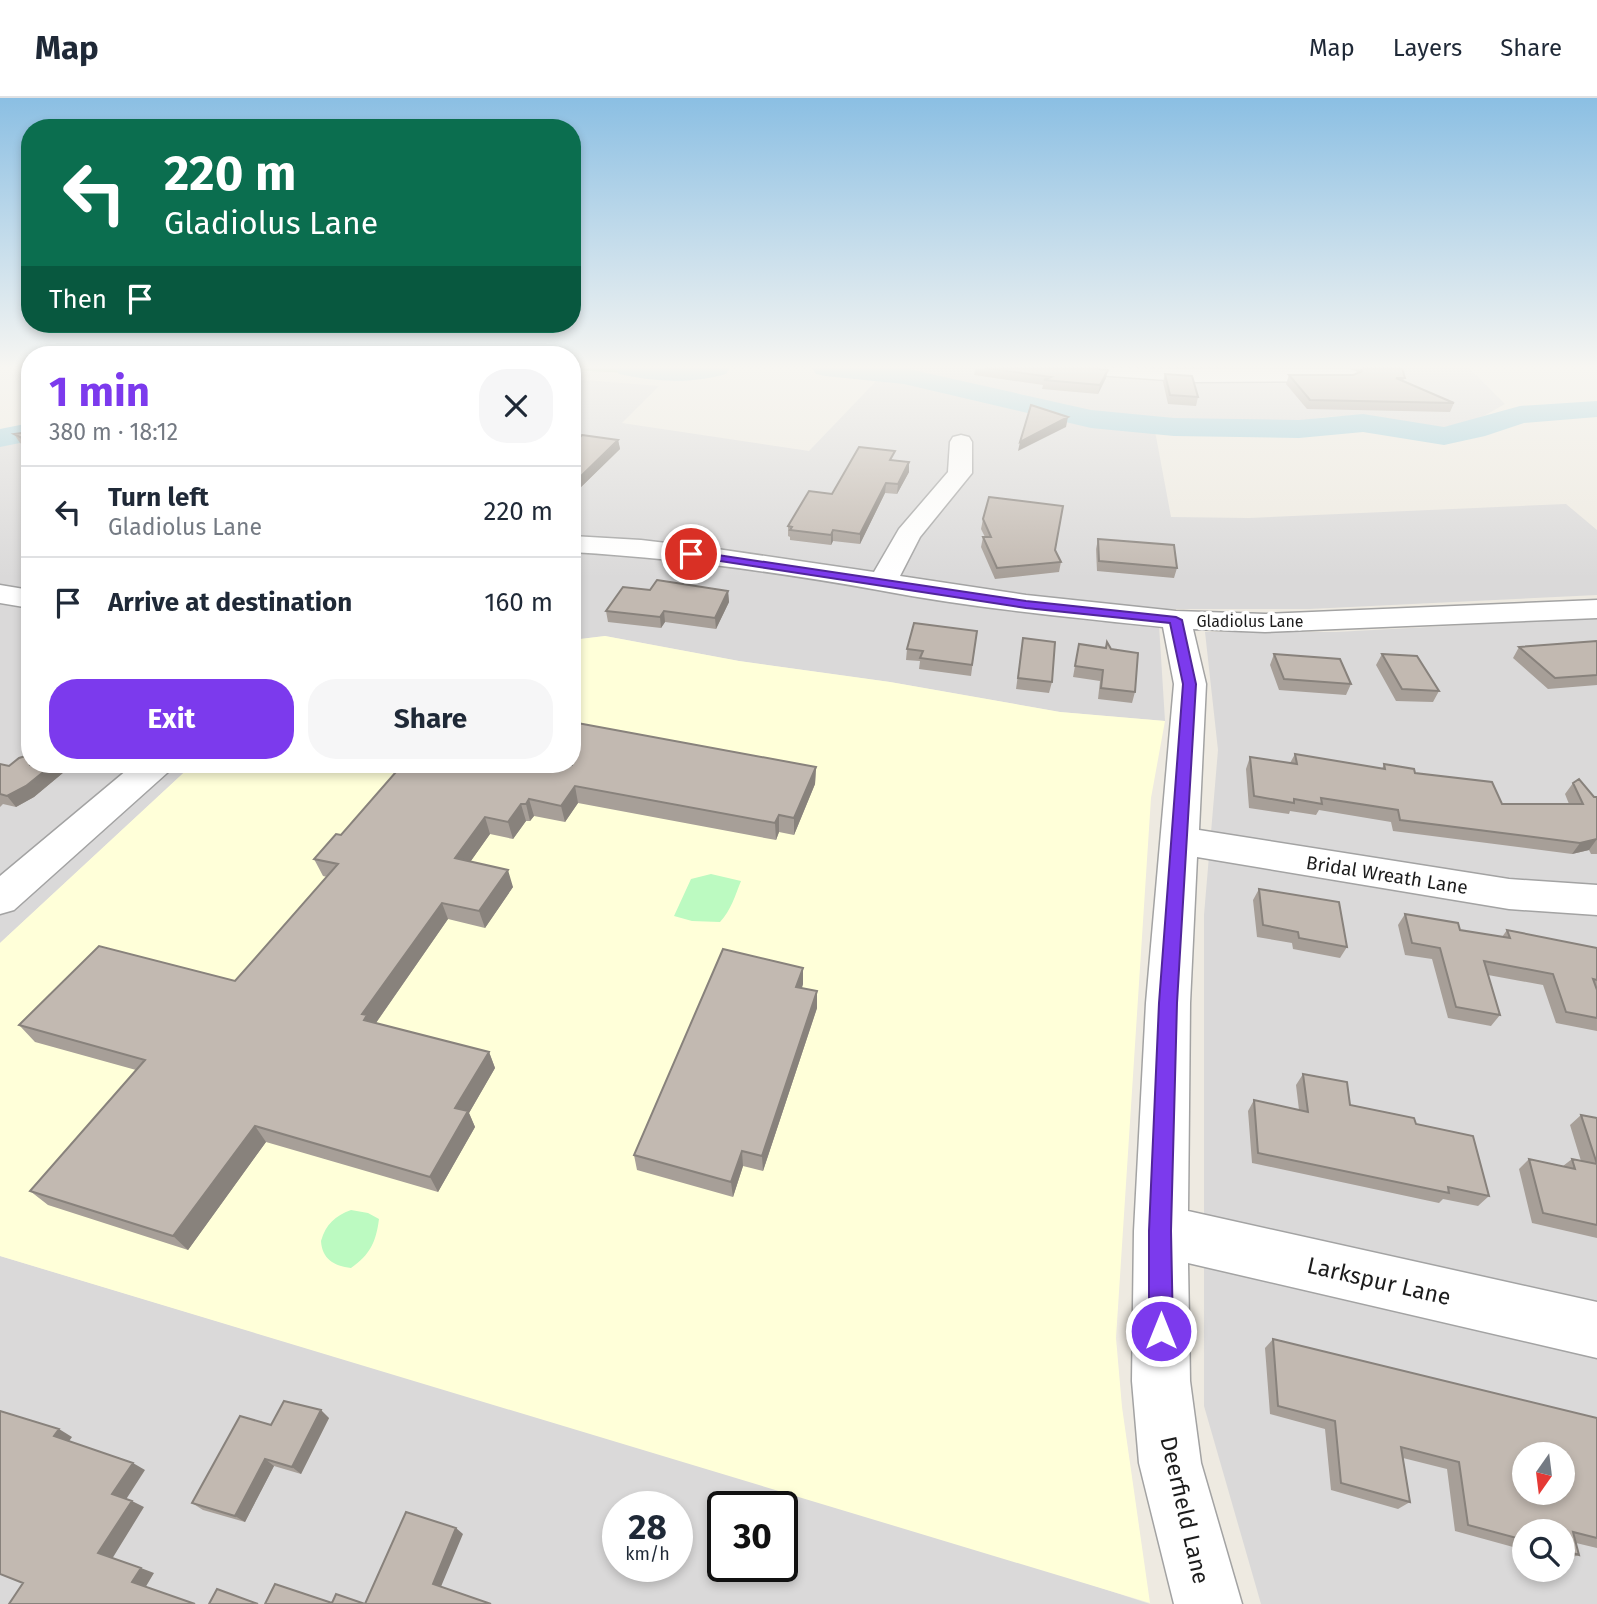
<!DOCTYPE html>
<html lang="en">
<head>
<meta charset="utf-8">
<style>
  :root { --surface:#fff; --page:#f6f6f7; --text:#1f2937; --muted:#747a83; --line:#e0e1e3; --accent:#7c3aed }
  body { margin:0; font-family:"Fira Sans",sans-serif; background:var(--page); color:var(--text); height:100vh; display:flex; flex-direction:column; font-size:26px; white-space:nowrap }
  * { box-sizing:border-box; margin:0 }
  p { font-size:23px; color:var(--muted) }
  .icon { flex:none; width:38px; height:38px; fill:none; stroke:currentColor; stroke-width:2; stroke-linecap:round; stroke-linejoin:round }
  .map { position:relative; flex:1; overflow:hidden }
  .drawer { position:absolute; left:21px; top:248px; width:560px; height:427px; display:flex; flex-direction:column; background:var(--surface); border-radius:28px; box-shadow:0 4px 10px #0003 }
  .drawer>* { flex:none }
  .guide { position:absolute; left:21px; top:21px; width:560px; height:214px; border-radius:28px; box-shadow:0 4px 10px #0003; background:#0b6e4f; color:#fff; overflow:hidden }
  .needle { width:46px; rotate:194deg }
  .fabs { position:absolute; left:1512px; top:1344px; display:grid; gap:14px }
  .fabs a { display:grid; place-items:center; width:63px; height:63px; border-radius:50%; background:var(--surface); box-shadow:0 4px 10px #0003; font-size:35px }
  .speed { position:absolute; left:602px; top:1393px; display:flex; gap:14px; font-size:35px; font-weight:700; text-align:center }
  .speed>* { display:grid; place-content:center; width:91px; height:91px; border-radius:50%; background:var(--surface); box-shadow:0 4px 10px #0003; line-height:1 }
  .speed small { font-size:18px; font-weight:400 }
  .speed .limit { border:4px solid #111; border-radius:10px; background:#fff; color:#111 }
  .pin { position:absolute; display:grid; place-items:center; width:60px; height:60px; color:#fff; margin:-30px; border:4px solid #fff; border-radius:50%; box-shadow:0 2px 7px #0007 }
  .me { position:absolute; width:77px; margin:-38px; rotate:0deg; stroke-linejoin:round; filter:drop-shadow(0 0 5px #0008) }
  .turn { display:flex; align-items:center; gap:24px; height:147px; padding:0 28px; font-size:32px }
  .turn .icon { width:91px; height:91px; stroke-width:2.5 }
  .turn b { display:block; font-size:49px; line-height:60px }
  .then { display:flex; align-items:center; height:66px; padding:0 28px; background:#0003; gap:14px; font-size:26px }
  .round { display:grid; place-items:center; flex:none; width:74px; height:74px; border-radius:28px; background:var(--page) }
  .headline { display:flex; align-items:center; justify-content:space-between; height:119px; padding:0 28px }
  h1 { font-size:42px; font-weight:700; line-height:52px; color:var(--accent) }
  .button { display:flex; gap:14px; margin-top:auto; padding:14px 28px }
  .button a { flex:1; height:80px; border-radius:28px; background:var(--accent); color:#fff; font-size:28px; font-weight:700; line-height:80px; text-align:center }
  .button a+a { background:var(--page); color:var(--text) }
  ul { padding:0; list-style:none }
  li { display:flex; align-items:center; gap:21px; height:91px; padding:0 28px; border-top:2px solid var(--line) }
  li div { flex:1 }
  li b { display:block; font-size:26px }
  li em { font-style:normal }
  header { display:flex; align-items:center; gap:42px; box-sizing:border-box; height:98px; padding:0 35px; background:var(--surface); border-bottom:2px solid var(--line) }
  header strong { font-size:33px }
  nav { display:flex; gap:38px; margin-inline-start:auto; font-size:24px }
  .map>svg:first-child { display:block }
</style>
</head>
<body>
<header>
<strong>Map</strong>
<nav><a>Map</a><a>Layers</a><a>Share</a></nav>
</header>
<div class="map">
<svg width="1597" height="1506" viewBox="0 0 1597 1506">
  <rect width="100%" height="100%" fill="#eeeae1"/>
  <path fill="#dad9d9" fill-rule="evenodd" d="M863 270H1469L1505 306 1473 324 1439 330 1365 317 1325 319 1283 326 1229 327 1150 323 1102 317 894 272Z
    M572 281 659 288 622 325 809 353 878 281 907 283 1155 333 1171 419 1249 420 1566 406 1597 432V497L1309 511H1158L1165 623 1060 614 890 584 739 563 605 538 572 542Z
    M30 341V667H192L0 845V348Z
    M1597 520V1506H1261L1204 1308V817L1218 652 1205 534H1336ZM1524 1356H1563V1395H1524ZM1524 1433H1563V1472H1524Z
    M0 1158 1031 1467 1150 1506H0ZM618 1409H677V1468H618ZM723 1409H782V1468H723Z"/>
  <path fill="#ffffd9" d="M605 538 739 563 890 584 1060 614 1165 623 1151 700 1116 1240 1122 1309 1150 1505 0 1158V845L192 667H572V542Z"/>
  <path fill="#a6ce95" d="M572 270H723L702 279 572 272Z"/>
  <path fill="#bcfac1" d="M711 776 741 783C735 798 731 812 720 824L692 823 674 818 691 781Z
    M351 1112 368 1115 379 1121C376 1144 370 1157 351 1170 334 1168 322 1161 321 1143 326 1126 335 1118 351 1112Z"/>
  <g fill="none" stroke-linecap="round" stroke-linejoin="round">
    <path fill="#a1cfdc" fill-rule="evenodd" d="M615 270H730L726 276C691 286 654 284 619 276Z
      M812 270H904L1091 312 1174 320 1299 322 1363 316 1444 329 1520 308 1597 303V319L1524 325 1485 338 1444 347 1363 334 1299 340 1174 338 1091 330 904 286 825 278 816 276Z
      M30 325V343L0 349V331Z"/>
    <defs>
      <path id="minor" d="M1073 270 1349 271 1356 273 1359 277 1356 281 1349 283 1194 284 1083 276 1076 274Z
        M961 337 969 339 972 344V375L920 439 900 478 1026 497 1176 513 1265 516 1597 502V520L1265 534 1193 531 1206 586 1199 732 1509 781 1597 787V817L1509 811 1197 759 1190 905 1188 1113 1597 1204V1260L1188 1165 1190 1283 1201 1365 1242 1506H1174L1139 1365 1132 1283 1134 1133 1146 905 1174 586 1163 529C1068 519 972 510 878 492 777 474 675 460 572 454V438L641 442 717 451 874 474 899 431 948 374 950 344 953 339Z
        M0 487 30 492V510L0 505Z
        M133 667H173L167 675 14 812 0 816V778Z"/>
    </defs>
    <use href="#minor" stroke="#a3a3a3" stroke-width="3"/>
    <use href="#minor" fill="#fff" fill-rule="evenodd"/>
  </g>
  <path fill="#a79f98" d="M975 270H1091L1106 280 1098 296 1042 291 1043 287 974 277Z
    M1351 270H1402L1405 280 1403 283 1454 305 1450 314 1307 311 1286 286 1289 277H1353L1359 274Z
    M1165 276 1198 299 1196 308 1168 306 1163 284Z
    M30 334V351L20 345 14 336Z
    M618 342 620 351 580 390 572 389V347Z
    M894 362 909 374 897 396 885 395 860 446 833 443 831 447 790 442V439L788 438V428L832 396Z
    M983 421 1055 452 1061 464 1059 474 995 481 981 449 983 439H985L981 431Z
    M1098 441 1177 470 1174 480 1097 473 1096 451Z
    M650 492 728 493 729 504 716 531 665 524 661 530 608 524 606 513Z
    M977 533 971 578 919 571 920 563 906 562 907 551Z
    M1023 540 1052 584 1049 595 1016 591Z
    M1597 543V587L1548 591 1513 560 1519 549Z
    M1107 544 1135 594 1132 605 1098 601 1100 583 1073 579 1079 546 1105 550Z
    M1274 556 1351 586 1346 597 1279 592 1270 567Z
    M1382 556 1439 593 1433 604 1396 603 1376 567Z
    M1295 656 1382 671 1384 666 1415 675 1502 706H1569L1565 696 1573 685 1594 699H1597V756H1591L1589 752 1572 756 1393 733 1391 724 1319 712 1316 717 1290 713 1289 716 1249 710 1246 671 1250 659 1290 665Z
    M0 666 9 668 64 674 34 699 16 709 3 706 0 709Z
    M402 667 816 669 815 686 794 737 779 734 776 742 578 705 565 724 534 718 530 723H526L513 741 490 736 470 764 513 789 485 830 448 821 376 925 489 954 495 970 469 1015 475 1029 438 1094 266 1044 188 1152 48 1107 30 1093 136 972 35 944 19 927 235 883 327 779 323 778 314 761 341 737Z
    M1259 791 1347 849 1340 860 1293 851 1292 845 1257 839 1253 802Z
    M1405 816 1460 832 1502 839 1507 832 1597 850V933L1556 925 1543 887 1488 877 1500 917 1491 928 1448 920 1432 861 1405 857 1398 827Z
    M803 870V886L802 890 817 910 763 1073 743 1068 733 1099 637 1072 634 1057Z
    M1303 976 1350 1007 1416 1026 1489 1098 1478 1108 1443 1101 1439 1105 1252 1065 1248 1013 1254 1002 1299 1012 1296 987Z
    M1581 1017 1597 1020V1140L1532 1125 1519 1071 1529 1061 1563 1068 1572 1061 1581 1063 1570 1027Z
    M1273 1241 1597 1320V1450L1576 1445 1579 1457 1564 1462H1563V1433H1524V1452L1455 1433 1447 1371 1403 1360 1410 1404 1398 1411 1331 1392 1325 1331 1270 1316 1265 1250Z
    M329 1320 301 1376 274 1368 245 1424 203 1412 192 1405 271 1327Z"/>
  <path fill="#88827c" d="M1108 272 1106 280 1098 296 1100 287Z
    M1068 319 1066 329 1018 353 1020 344Z
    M618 342 620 351 580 390 578 381Z
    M909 364V374L897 396 898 386Z
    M886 385 885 395 860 446V436Z
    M833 432V443L831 447V437Z
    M728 493 729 504 716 531 715 520Z
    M664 513 665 524 661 530 660 519Z
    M52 667H58L64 674 34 699 16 709 7 698Z
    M816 669 815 686 794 737V720Z
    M575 688 578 705 565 724 561 708Z
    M529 701 534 718 530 723 526 706Z
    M521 706 526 723 513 741 508 724Z
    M779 717V734L776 742 775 725Z
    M485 719 490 736 461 777 455 760Z
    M1597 741 1589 752 1572 756 1580 745Z
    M508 772 513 789 485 830 479 813Z
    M442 805 448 821 373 929 364 922 362 916Z
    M803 870V886L796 905V889Z
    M817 893V910L763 1073 762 1058Z
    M489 954 495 970 469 1015 475 1029 438 1094 430 1079 455 1010Z
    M255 1028 266 1044 188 1152 173 1138Z
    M742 1053 743 1068 733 1099 731 1084Z
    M321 1312 329 1320 301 1376 292 1369Z
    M59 1331 72 1339 67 1346 54 1338Z
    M265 1361 274 1368 245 1424 235 1418Z
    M133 1365 145 1372 125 1403 112 1396Z
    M132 1403 144 1409 112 1461 98 1455Z
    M456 1430 463 1436 440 1491 433 1486Z
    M141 1470 154 1475 145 1490 132 1484Z"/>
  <path fill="#c2b9b1" stroke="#88827c" stroke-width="2" fill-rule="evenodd" d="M984 270H1091L1108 272 1100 287 1044 282 1051 279Z
    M1363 270H1402L1405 280H1396L1454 305 1310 302 1289 277H1353L1361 274Z
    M1165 276 1192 278 1198 299 1170 297Z
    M1031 307 1068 319 1020 344Z
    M30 334V344L14 336Z
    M582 337 618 342 578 381 572 380V347Z
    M859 349 895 353 890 362 909 364 898 386 886 385 860 436 833 432 831 437 790 432 792 429 788 428 809 393 832 396Z
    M989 399 1063 408 1055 452 1061 464 997 470 983 439H991L983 421Z
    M1098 441 1174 447 1177 470 1099 463Z
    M657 482 728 493 715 520 664 513 660 519 606 513 623 489 650 492Z
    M914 525 977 533 972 567 920 560 923 553 907 551Z
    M1023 540 1055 544 1052 584 1018 580Z
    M1597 543V577L1555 580 1519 549Z
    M1107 544 1111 551 1138 555 1135 594 1101 590 1103 572 1075 568 1079 546 1106 550Z
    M1274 556 1340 561 1351 586 1284 581Z
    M1382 556 1417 558 1439 593 1402 591Z
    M572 624 816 669 794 720 779 717 775 725 575 688 561 708 529 701 526 706H521L508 724 485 719 455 760 508 772 479 813 442 805 362 916 367 917 364 922 489 954 455 1010 468 1013 430 1079 255 1028 173 1138 30 1093 145 962 19 927 99 848 235 883 338 766 314 761 336 736 341 737 402 667H572Z
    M1295 656 1385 671 1384 666 1414 671 1415 675 1492 684 1502 706H1583L1573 685 1579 681 1594 699H1597V741L1580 745 1400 722 1398 712 1321 700 1322 706 1294 701V705L1254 698 1250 659 1297 666Z
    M29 657 30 667H52L26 688 7 698 0 696V666L9 668 19 660Z
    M1259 791 1339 804 1347 849 1299 840 1298 834 1263 827Z
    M1405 816 1458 825 1460 832 1510 840 1507 832 1597 850V882L1593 881 1597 892V920L1566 914 1553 876 1484 863 1500 917 1456 909 1440 850 1412 845Z
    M723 851 803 870 796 889 817 893 762 1058 742 1053 731 1084 634 1057Z
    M1303 976 1347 984 1350 1007 1414 1020 1416 1026 1473 1038 1489 1098 1448 1089 1449 1095 1258 1055 1254 1002 1308 1014Z
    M1581 1017 1597 1020V1127L1543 1115 1529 1061 1575 1071 1572 1061 1597 1066Z
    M1273 1241 1597 1320V1440L1573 1434 1579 1457 1563 1452V1433H1524V1442L1468 1427 1459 1364 1401 1349 1410 1404 1341 1385 1335 1323 1278 1308ZM1524 1356H1563V1395H1524Z
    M284 1303 321 1312 292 1369 265 1361 235 1418 192 1405 240 1318 271 1327Z
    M0 1313 59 1331 54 1338 133 1365 112 1396 132 1403 98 1455 141 1470 132 1484 195 1506H9L23 1485 0 1476Z
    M406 1414 456 1430 433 1486 491 1506H265L275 1486 332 1505 336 1496 365 1506Z
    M217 1491 258 1506H209Z"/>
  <linearGradient id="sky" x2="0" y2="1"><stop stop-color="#8bbfe3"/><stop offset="0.56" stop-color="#f7f6f2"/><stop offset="1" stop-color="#f7f6f2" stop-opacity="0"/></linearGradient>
  <rect width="1597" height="480" fill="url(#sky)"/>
  <path fill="#7c3aed" stroke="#51269a" stroke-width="2" d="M691 453 1026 503 1176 519 1182 522 1196 586 1177 905 1171 1133 1173 1233 1169 1241 1161 1245 1152 1241 1149 1233V1133L1159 905 1183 586 1170 525 1026 510 687 458V454Z"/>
  <g text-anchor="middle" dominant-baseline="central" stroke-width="7" stroke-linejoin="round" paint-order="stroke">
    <g font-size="16" fill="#1c1c1c" stroke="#fff">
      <text x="1250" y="523">Gladiolus Lane</text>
    </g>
    <g font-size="19" fill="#1c1c1c" stroke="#fff">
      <text transform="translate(1387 777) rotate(9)">Bridal Wreath Lane</text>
    </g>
    <g font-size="23" fill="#1c1c1c" stroke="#fff">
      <text transform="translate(1379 1183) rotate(13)">Larkspur Lane</text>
      <text transform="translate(1185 1412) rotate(77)">Deerfield Lane</text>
    </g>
  </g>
</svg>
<div class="fabs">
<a><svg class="needle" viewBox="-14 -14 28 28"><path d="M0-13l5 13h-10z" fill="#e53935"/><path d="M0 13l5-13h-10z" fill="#747a83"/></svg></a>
<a><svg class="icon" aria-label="search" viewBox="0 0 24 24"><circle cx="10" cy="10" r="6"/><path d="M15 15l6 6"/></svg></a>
</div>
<div class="speed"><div>28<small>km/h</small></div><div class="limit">30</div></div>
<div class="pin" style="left:691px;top:456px;background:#d93025"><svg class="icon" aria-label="arrive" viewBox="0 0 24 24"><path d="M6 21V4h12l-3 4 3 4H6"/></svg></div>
<svg class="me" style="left:1161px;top:1233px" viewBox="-20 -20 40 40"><circle r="17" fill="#7c3aed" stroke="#fff" stroke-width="3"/><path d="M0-11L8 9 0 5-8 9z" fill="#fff"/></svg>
<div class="guide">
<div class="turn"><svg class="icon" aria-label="left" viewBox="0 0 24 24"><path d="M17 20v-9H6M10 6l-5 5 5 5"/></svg><div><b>220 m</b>Gladiolus Lane</div></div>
<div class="then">Then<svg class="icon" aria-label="arrive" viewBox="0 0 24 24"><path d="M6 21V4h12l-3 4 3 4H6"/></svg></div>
</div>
<section class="drawer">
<div class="headline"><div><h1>1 min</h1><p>380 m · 18:12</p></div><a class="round"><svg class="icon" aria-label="close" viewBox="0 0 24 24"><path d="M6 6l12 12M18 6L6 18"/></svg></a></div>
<ul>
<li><svg class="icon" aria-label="left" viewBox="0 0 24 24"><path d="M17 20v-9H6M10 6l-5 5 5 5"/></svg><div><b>Turn left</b><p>Gladiolus Lane</p></div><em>220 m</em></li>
<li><svg class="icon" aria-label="arrive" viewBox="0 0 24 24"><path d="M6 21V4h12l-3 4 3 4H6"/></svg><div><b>Arrive at destination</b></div><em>160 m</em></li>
</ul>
<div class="button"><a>Exit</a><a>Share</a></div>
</section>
</div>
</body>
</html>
